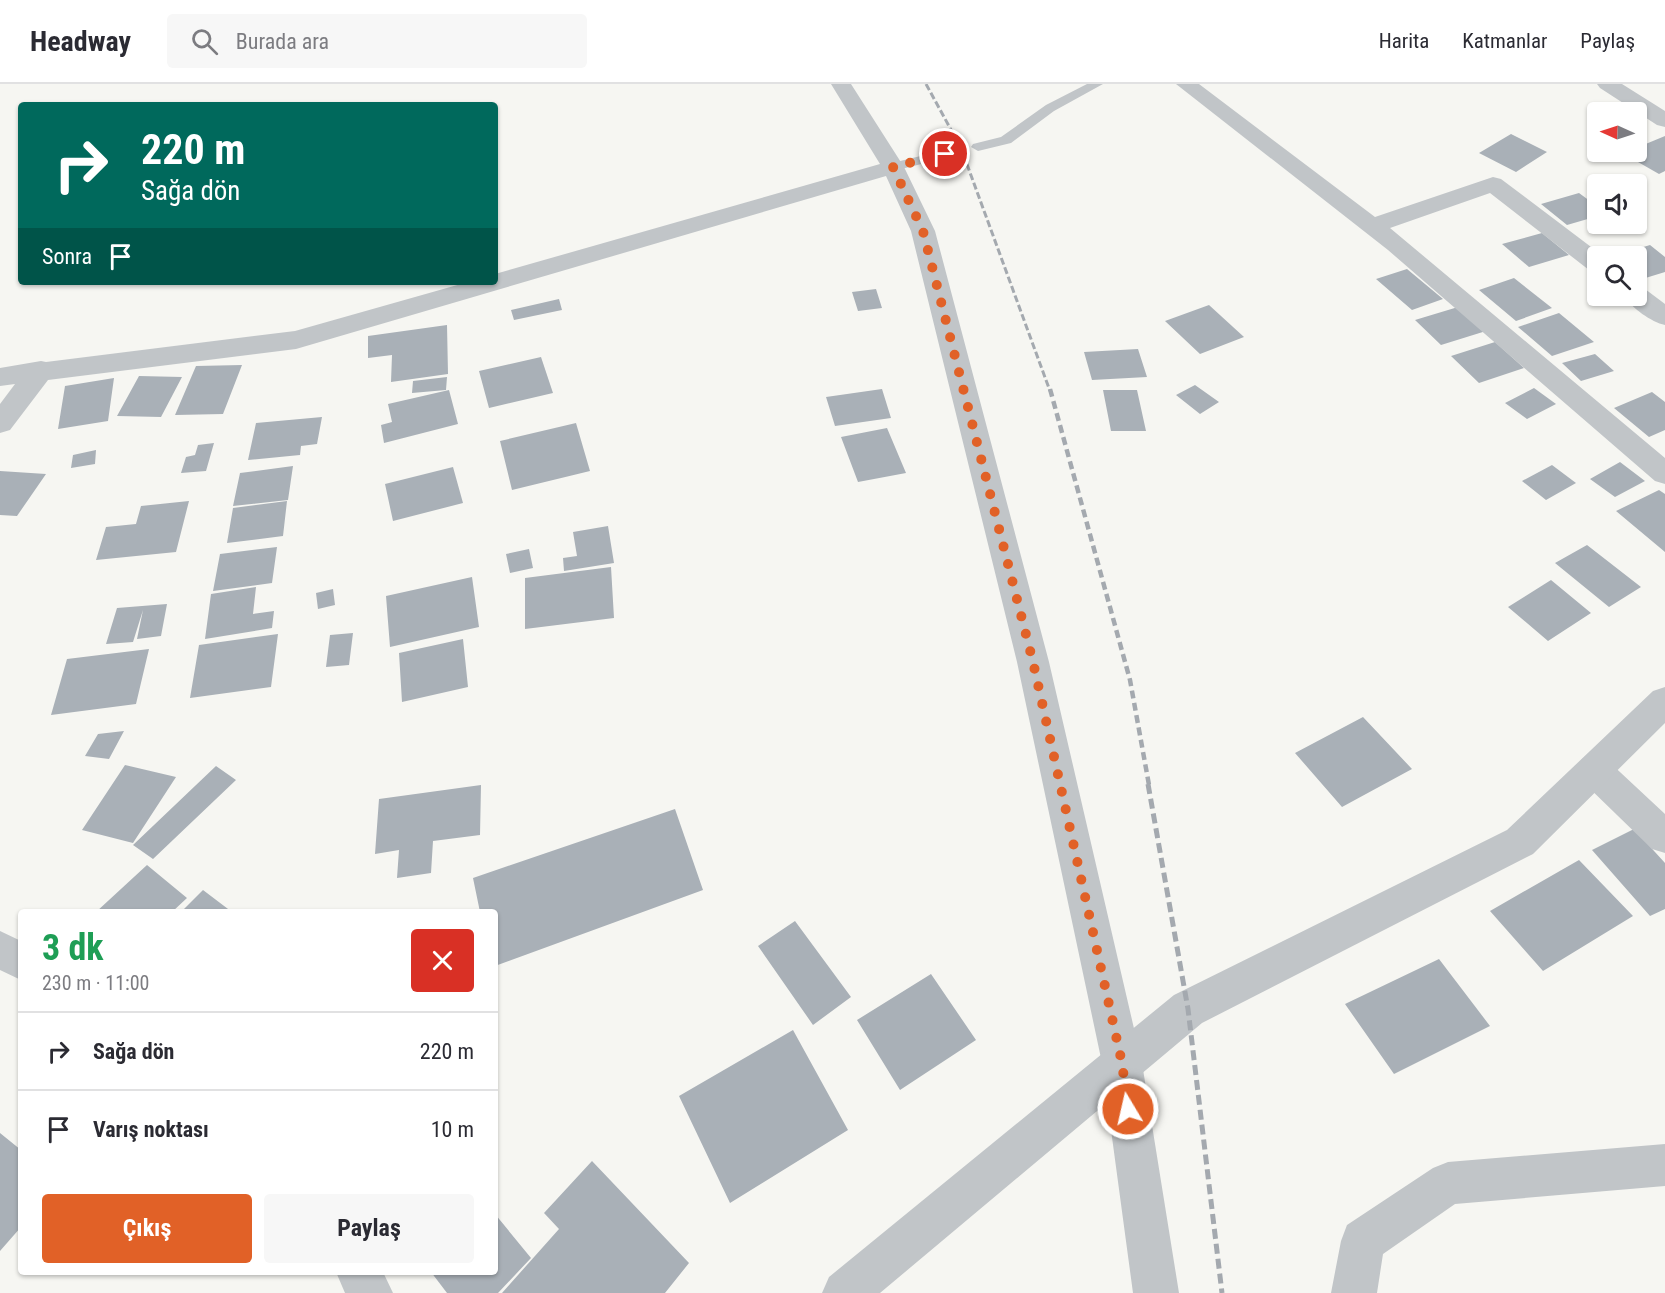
<!DOCTYPE html>
<html lang="tr">
<head>
<meta charset="utf-8">
<style>
  :root { --surface:#fff; --page:#f7f7f7; --text:#2b2b33; --muted:#7c7c81; --line:#e1e1e2; --accent:#e16127 }
  body { margin:0; font-family:"Roboto Condensed",sans-serif; background:var(--page); color:var(--text); height:100vh; display:flex; flex-direction:column; font-size:22px; white-space:nowrap }
  * { box-sizing:border-box; margin:0 }
  p { font-size:20px; color:var(--muted) }
  .icon { flex:none; width:33px; height:33px; fill:none; stroke:currentColor; stroke-width:2; stroke-linecap:round; stroke-linejoin:round }
  .map { position:relative; flex:1; overflow:hidden }
  .details { position:absolute; left:18px; top:825px; width:480px; height:366px; display:flex; flex-direction:column; background:var(--surface); border-radius:6px; box-shadow:0 2px 4px #0004 }
  .details>* { flex:none }
  .hud { position:absolute; left:18px; top:18px; width:480px; height:183px; border-radius:6px; box-shadow:0 2px 4px #0004; background:#00695c; color:#fff; overflow:hidden }
  .needle { width:39px; rotate:273deg }
  .fabs { position:absolute; left:1587px; top:18px; display:grid; gap:12px }
  .fabs a { display:grid; place-items:center; width:60px; height:60px; border-radius:6px; background:var(--surface); box-shadow:0 2px 4px #0004; font-size:30px }
  .pin { position:absolute; display:grid; place-items:center; width:51px; height:51px; color:#fff; margin:-26px; border:3px solid #fff; border-radius:50%; box-shadow:0 2px 6px #0007 }
  .me { position:absolute; width:66px; margin:-33px; rotate:351deg; stroke-linejoin:round; filter:drop-shadow(0 0 4px #0008) }
  .turn { display:flex; align-items:center; gap:21px; height:126px; padding:0 24px; font-size:27px }
  .turn .icon { width:78px; height:78px; stroke-width:2.5 }
  .turn b { display:block; font-size:42px; line-height:51px }
  .then { display:flex; align-items:center; height:57px; padding:0 24px; background:#0003; gap:12px; font-size:22px }
  .round { display:grid; place-items:center; flex:none; width:63px; height:63px; border-radius:6px; background:var(--page) }
  .overview { display:flex; align-items:center; justify-content:space-between; height:102px; padding:0 24px }
  h1 { font-size:36px; font-weight:700; line-height:45px; color:#1e9e55 }
  .button { display:flex; gap:12px; margin-top:auto; padding:12px 24px }
  .button a { flex:1; height:69px; border-radius:6px; background:var(--accent); color:#fff; font-size:24px; font-weight:700; line-height:69px; text-align:center }
  .button a+a { background:var(--page); color:var(--text) }
  ul { padding:0; list-style:none }
  li { display:flex; align-items:center; gap:18px; height:78px; padding:0 24px; border-top:2px solid var(--line) }
  li div { flex:1 }
  li b { display:block; font-size:22px }
  li em { font-style:normal }
  header { display:flex; align-items:center; gap:36px; box-sizing:border-box; height:84px; padding:0 30px; background:var(--surface); border-bottom:2px solid var(--line) }
  header strong { font-size:28px }
  nav { display:flex; gap:33px; margin-inline-start:auto; font-size:21px }
  .search { width:420px; height:54px; background:var(--page); display:flex; align-items:center; gap:15px; box-sizing:border-box; padding:0 21px; border-radius:6px; color:var(--muted); font-size:22px }
  .map>svg:first-child { display:block }
</style>
</head>
<body>
<header>
<strong>Headway</strong>
<div class="search"><svg class="icon" aria-label="search" viewBox="0 0 24 24"><circle cx="10" cy="10" r="6"/><path d="M15 15l6 6"/></svg>Burada ara</div>
<nav><a>Harita</a><a>Katmanlar</a><a>Paylaş</a></nav>
</header>
<div class="map">
<svg width="1665" height="1209" viewBox="0 0 1665 1209">
  <rect width="100%" height="100%" fill="#f6f6f2"/>
  <path fill="#a9b0b7" d="M1511 50 1547 68 1516 88 1479 69Z
    M1665 52V87L1659 90 1624 70 1636 68V64Z
    M1579 109 1598 123V132L1567 141 1541 120Z
    M1542 149 1569 171 1529 183 1502 160Z
    M1650 161 1665 173V188L1639 196 1636 194V172H1614Z
    M1407 185 1443 215 1412 226 1376 195Z
    M1514 194 1552 224 1516 237 1479 206Z
    M876 205 882 224 858 227 852 208Z
    M559 215 562 226 514 236 511 226Z
    M1209 221 1244 253 1200 270 1165 237Z
    M1458 223 1486 247 1441 261 1415 236Z
    M1559 229 1594 258 1552 272 1518 243Z
    M447 241 448 290 391 298 392 271 368 274V252Z
    M1495 258 1524 284 1479 299 1451 272Z
    M1138 265 1147 293 1092 296 1084 268Z
    M1595 270 1614 287 1581 297 1562 279Z
    M541 273 553 309 489 324 479 287Z
    M242 281 223 330 175 331 196 282Z
    M139 292 182 293 161 333 117 332Z
    M447 293 446 306 412 309 413 297Z
    M114 294 108 337 58 345 65 302Z
    M1195 301 1219 318 1200 330 1176 311Z
    M1534 304 1556 320 1527 335 1505 319Z
    M882 305 891 334 835 342 826 313Z
    M449 306 458 340 384 359 381 341 392 338 388 320Z
    M1103 306H1137L1146 347H1111Z
    M1652 308 1665 318V346L1649 353 1614 324Z
    M322 333 317 360 301 362 300 371 248 376 256 339Z
    M576 339 590 387 512 406 500 357Z
    M887 344 906 389 858 398 841 353Z
    M214 359 206 387 181 389 186 373 195 371 198 361Z
    M96 366 95 380 71 384 73 371Z
    M1620 378 1645 397 1615 413 1590 395Z
    M1552 381 1576 399 1546 416 1522 397Z
    M293 382 288 416 233 422 240 389Z
    M453 383 463 419 393 437 385 400Z
    M0 387 46 390 17 432 0 431Z
    M1659 406 1665 410V468L1616 427Z
    M189 417 176 468 96 476 106 443 136 440 141 422Z
    M287 417 283 452 227 459 233 424Z
    M608 442 614 479 564 487 563 474 577 472 573 448Z
    M1587 461 1641 503 1609 523 1555 479Z
    M277 463 272 499 213 507 220 470Z
    M529 465 533 484 510 489 506 470Z
    M611 483 614 534 525 545V494Z
    M472 493 479 543 390 563 386 512Z
    M1551 496 1591 529 1548 557 1508 523Z
    M256 503 253 530 274 527 272 544 205 555 211 510Z
    M333 505 335 521 318 525 316 509Z
    M167 520 161 552 137 555 143 526 133 558 106 560 117 524Z
    M353 549 349 581 326 583 330 551Z
    M278 550 271 603 190 614 199 561Z
    M463 555 468 603 402 618 399 569Z
    M149 565 136 620 51 631 67 575Z
    M1363 633 1412 685 1342 723 1295 669Z
    M124 647 109 675 85 672 98 650Z
    M125 681 176 693 133 759 82 746Z
    M216 682 236 696 153 775 133 761Z
    M481 701 480 751 433 757 431 789 397 794 399 766 375 770 379 715Z
    M675 725 703 806 495 882V828H480L473 794Z
    M1634 745 1665 779V825L1650 832 1592 766Z
    M1579 776 1633 832 1543 887 1490 827Z
    M147 781 187 814 172 828H96Z
    M203 806 232 828H181Z
    M795 837 851 913 813 941 758 862Z
    M1439 875 1490 942 1394 990 1345 920Z
    M931 890 976 956 900 1006 857 936Z
    M793 946 848 1046 730 1119 679 1012Z
    M0 1049 21 1066V1143L0 1167Z
    M592 1077 689 1179 665 1209H502L559 1145 544 1129Z
    M495 1130 531 1174 498 1209H447L431 1188H495Z"/>
  <g fill="none" stroke-linecap="round" stroke-linejoin="round">
    <path fill="#c1c5c8" fill-rule="evenodd" d="M1087 0H1103L1054 27 1011 59 978 67 971 63 973 60 1001 53 1046 21Z
      M945 66 950 67 952 70 950 73 893 87 886 83 888 80Z"/>
    <path fill="#c1c5c8" fill-rule="evenodd" d="M831 0H851L904 83 935 147 1049 578 1142 979 1179 1209H1133L1102 979 1017 578 911 147 886 92 296 265 48 296 10 346 0 349V320L15 300 0 302V284L41 277 46 278 295 247 468 198H495V190L880 80Z
      M1176 0H1199L1375 133 1493 93 1501 95 1603 172H1598V189L1589 186 1490 109 1390 144 1665 374V400L1655 397 1388 166Z
      M1597 0H1622L1665 27V43L1657 41 1600 4Z
      M1636 203 1645 205 1665 220V241C1651 238 1632 224 1624 212H1636Z
      M1594 671 1606 675 1665 730V769L1652 765 1582 697 1577 686 1582 675Z
      M0 847 21 857V896L0 886Z
      M1665 1060V1102L1455 1120 1383 1170 1377 1209H1331L1341 1157 1347 1141 1433 1084 1448 1078Z
      M336 1188H383L393 1209H345Z"/>
    <path fill="#c1c5c8" fill-rule="evenodd" d="M1665 603V639L1533 770 1202 939 880 1209H822L829 1193 1174 911 1507 746 1653 607Z"/>
    <path stroke="#a4a9af" stroke-width="3" stroke-dasharray="7 3" stroke-linecap="butt" d="M926 0 961 64 1050 307"/>
    <path stroke="#a4a9af" stroke-width="4.5" stroke-dasharray="8 4.5" stroke-linecap="butt" d="M1050 305 1130 596 1149 701"/>
    <path stroke="#a4a9af" stroke-width="5" stroke-dasharray="10 5" stroke-linecap="butt" d="M1148 700 1188 925 1222 1209"/>
  </g>
  <g fill="none" stroke-linecap="round" stroke-linejoin="round">
    <path stroke="#e16127" stroke-width="10" stroke-dasharray="0 18" d="M945 70 893 83 923 147 1033 578 1122 979 1128 1025"/>
  </g>
</svg>
<div class="fabs">
<a><svg class="needle" viewBox="-14 -14 28 28"><path d="M0-13l5 13h-10z" fill="#e53935"/><path d="M0 13l5-13h-10z" fill="#7c7c81"/></svg></a>
<a><svg class="icon" aria-label="sound" viewBox="0 0 24 24"><path d="M4 9h4l5-4v14l-5-4H4zM17 9q2 3 0 6"/></svg></a>
<a><svg class="icon" aria-label="search" viewBox="0 0 24 24"><circle cx="10" cy="10" r="6"/><path d="M15 15l6 6"/></svg></a>
</div>
<div class="pin" style="left:945px;top:70px;background:#d93025"><svg class="icon" aria-label="arrive" viewBox="0 0 24 24"><path d="M6 21V4h12l-3 4 3 4H6"/></svg></div>
<svg class="me" style="left:1128px;top:1025px" viewBox="-20 -20 40 40"><circle r="17" fill="#e16127" stroke="#fff" stroke-width="3"/><path d="M0-11L8 9 0 5-8 9z" fill="#fff"/></svg>
<div class="hud">
<div class="turn"><svg class="icon" aria-label="right" viewBox="0 0 24 24"><path d="M7 20v-9h11M14 6l5 5-5 5"/></svg><div><b>220 m</b>Sağa dön</div></div>
<div class="then">Sonra<svg class="icon" aria-label="arrive" viewBox="0 0 24 24"><path d="M6 21V4h12l-3 4 3 4H6"/></svg></div>
</div>
<section class="details">
<div class="overview"><div><h1>3 dk</h1><p>230 m · 11:00</p></div><a class="round" style="background:#d93025;color:#fff"><svg class="icon" aria-label="close" viewBox="0 0 24 24"><path d="M6 6l12 12M18 6L6 18"/></svg></a></div>
<ul>
<li><svg class="icon" aria-label="right" viewBox="0 0 24 24"><path d="M7 20v-9h11M14 6l5 5-5 5"/></svg><div><b>Sağa dön</b></div><em>220 m</em></li>
<li><svg class="icon" aria-label="arrive" viewBox="0 0 24 24"><path d="M6 21V4h12l-3 4 3 4H6"/></svg><div><b>Varış noktası</b></div><em>10 m</em></li>
</ul>
<div class="button"><a>Çıkış</a><a>Paylaş</a></div>
</section>
</div>
</body>
</html>
